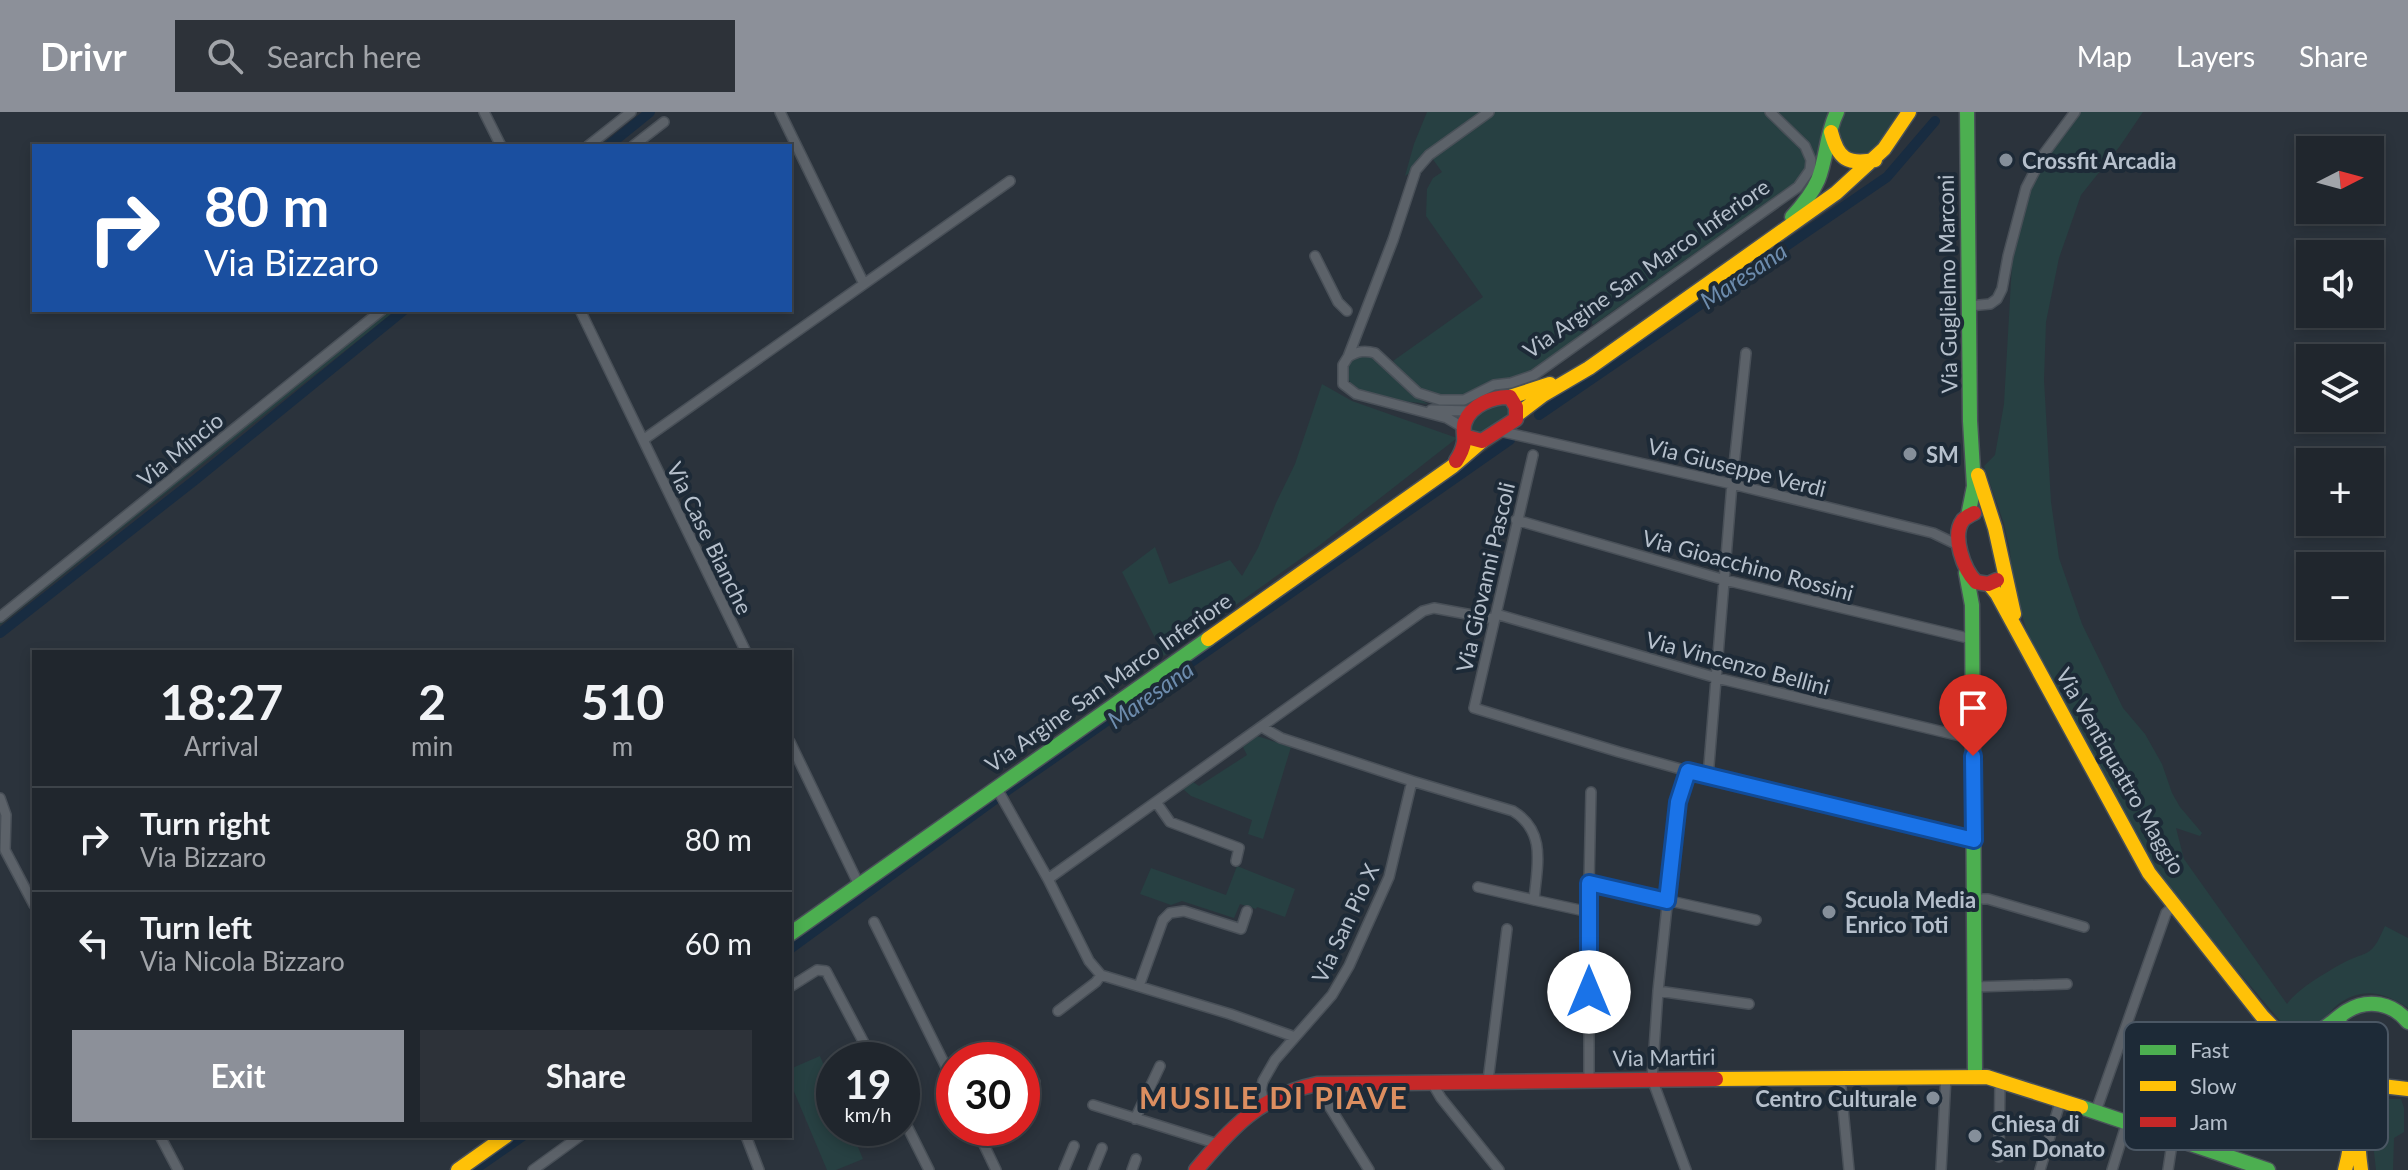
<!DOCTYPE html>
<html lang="en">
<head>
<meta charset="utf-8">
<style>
  :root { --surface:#20262d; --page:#2d3239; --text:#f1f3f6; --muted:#a2a5aa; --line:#3d4349; --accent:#8c9099 }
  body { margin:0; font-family:Lato,sans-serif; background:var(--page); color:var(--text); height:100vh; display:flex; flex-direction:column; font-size:30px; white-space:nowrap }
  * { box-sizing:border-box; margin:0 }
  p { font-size:26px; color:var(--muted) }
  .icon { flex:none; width:44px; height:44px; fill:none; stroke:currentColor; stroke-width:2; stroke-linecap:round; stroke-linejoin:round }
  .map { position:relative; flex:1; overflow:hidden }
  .panel { position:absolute; left:32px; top:538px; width:760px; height:488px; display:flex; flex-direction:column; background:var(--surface); border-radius:0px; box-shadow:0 4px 12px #0003,0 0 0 2px var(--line) }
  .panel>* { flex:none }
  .hud { position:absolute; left:32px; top:32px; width:760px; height:168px; border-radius:0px; box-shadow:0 4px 12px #0003,0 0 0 2px var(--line); background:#1a4fa0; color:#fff; overflow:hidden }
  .needle { width:52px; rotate:84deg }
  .buttons { position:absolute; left:2296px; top:24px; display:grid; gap:16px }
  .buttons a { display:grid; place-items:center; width:88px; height:88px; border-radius:0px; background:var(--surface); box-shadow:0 4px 12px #0003,0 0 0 2px var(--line); font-size:40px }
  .speed { position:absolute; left:816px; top:930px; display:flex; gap:16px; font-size:40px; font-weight:700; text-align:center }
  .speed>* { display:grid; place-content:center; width:104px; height:104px; border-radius:50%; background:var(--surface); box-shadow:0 4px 12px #0003,0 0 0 2px var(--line); line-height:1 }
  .speed small { font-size:20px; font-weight:400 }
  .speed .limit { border:12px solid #d22; background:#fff; color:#111 }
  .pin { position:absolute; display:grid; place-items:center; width:68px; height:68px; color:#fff; margin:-82px -34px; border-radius:50% 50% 50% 0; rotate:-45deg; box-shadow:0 0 8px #0007 }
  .pin .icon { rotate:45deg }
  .me { position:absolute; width:88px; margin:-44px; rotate:0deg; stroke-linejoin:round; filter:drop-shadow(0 0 6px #0008) }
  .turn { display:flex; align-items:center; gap:28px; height:168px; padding:0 40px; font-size:36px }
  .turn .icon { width:104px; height:104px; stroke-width:2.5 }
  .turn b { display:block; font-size:56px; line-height:68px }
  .eta { display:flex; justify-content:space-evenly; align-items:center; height:136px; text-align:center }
  .eta b { font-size:48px; font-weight:700; line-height:56px }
  .cta { display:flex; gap:16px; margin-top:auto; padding:16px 40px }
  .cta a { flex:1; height:92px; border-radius:0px; background:var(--accent); color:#fff; font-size:32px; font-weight:700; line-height:92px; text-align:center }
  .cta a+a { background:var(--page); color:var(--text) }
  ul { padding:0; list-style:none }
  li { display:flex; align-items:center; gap:24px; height:104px; padding:0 40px; border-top:2px solid var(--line) }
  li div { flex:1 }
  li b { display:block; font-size:30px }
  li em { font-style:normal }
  header { display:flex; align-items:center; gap:48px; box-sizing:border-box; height:112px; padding:0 40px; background:var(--accent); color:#fff }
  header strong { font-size:38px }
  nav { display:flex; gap:44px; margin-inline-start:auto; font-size:28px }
  .search { width:560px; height:72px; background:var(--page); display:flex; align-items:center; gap:20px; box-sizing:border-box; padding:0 28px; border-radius:0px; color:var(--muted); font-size:30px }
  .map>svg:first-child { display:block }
</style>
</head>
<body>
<header>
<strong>Drivr</strong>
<div class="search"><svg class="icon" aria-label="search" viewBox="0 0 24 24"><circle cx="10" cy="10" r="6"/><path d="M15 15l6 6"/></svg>Search here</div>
<nav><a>Map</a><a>Layers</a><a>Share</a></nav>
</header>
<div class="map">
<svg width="2408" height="1058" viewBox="0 0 2408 1058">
  <rect width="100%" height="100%" fill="#2b333c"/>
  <path fill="#274042" d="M1427 0H1829L1814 60 1804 57 1797 69 1593 213 1588 206 1580 211 1584 220 1532 260 1490 271 1465 285 1427 281 1418 276 1393 249 1483 185 1426 104 1427 77 1433 66 1442 60 1432 46 1405 64 1414 32Z
    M1843 0H1903C1894 13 1885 33 1871 41 1857 49 1839 41 1837 25 1835 16 1839 8 1843 0Z
    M2071 0H2143L2120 34 2081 83 2059 146 2046 210 2044 268 2051 390 2059 446 2082 512 2123 596 2145 622 2162 652 2172 681 2180 695 2202 721 2200 724 2176 716 2184 747 2287 892C2297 877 2331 857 2349 848 2357 844 2366 843 2372 837 2378 831 2381 822 2385 814L2408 826V896C2384 880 2361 874 2336 894 2329 900 2325 908 2317 912 2310 917 2301 918 2293 920L2281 910 2178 788 2142 739 2027 520 2012 469 2010 439 2004 412 1984 354 1995 343 2004 292 2013 134 2034 54Z
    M388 198H396L0 513V507Z
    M1362 243 1373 245 1408 280 1428 292C1408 289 1345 287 1347 259 1347 249 1353 246 1362 243Z
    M1322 272 1352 289 1457 326 1320 433 1164 544 1122 460 1155 435 1169 472 1230 448 1242 464 1258 436 1276 391 1295 352Z
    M1500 290 1510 293 1511 302 1482 323 1470 320V309Z
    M1257 624 1291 635 1263 727 1248 722 1252 708 1191 684 1183 677 1193 670 1199 674 1247 643 1243 635Z
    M1237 754 1295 777 1285 805 1257 795 1256 797 1240 792 1234 806 1182 789 1171 793 1140 782 1151 756 1226 783Z
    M820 944 834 978V1016H850L863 1047 836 1058H827L790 970V957Z
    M2387 987H2401L2404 996V1020L2394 1026 2393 1058H2376L2371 1012 2381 988Z"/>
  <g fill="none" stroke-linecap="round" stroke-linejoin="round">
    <path stroke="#182c41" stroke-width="10" d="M608 34 650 0
      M1539 303 1887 65 1935 9
      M0 521 195 368 404 198
      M790 837 1008 678 1510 328
      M474 1058 523 1024"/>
    <defs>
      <path id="street" d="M484 0 501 34
        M780 0 864 172
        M1489 0 1429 43 1416 58 1393 128 1348 245C1358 239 1365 238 1375 241L1418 281 1440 288H1464L1494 273 1511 271 1534 263 1798 75 1810 58 1811 48 1805 34 1770 0
        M588 34 631 0
        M633 34 664 10
        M1315 144 1338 190 1347 199
        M1969 194 1990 192 1997 187 2002 177 2008 144 2026 76 2043 43 2075 0
        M580 198 746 540
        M1348 245 1343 253V272L1356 282 1447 306 1464 316
        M1431 298 1471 299
        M1499 319 1732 372 1933 421 1960 434
        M643 328 1010 69
        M1533 343 1474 596 1619 640 1731 671 1974 728
        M1516 408 1725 468 1972 527
        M1496 502 1717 566 1973 627
        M0 505 382 198
        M1262 615 1281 626 1412 669 1389 765 1349 854 1332 883 1275 948 1263 969 1261 978 1264 990
        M790 630 859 773
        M1708 665 1732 372 1746 241
        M1412 669 1513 699C1547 720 1537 754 1534 788L1589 800
        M996 675 1048 767 1089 849 1101 863 1230 902 1295 925
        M0 686 6 703 5 738 34 793
        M1156 690 1170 710 1239 736 1236 749
        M1048 767 1423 499 1434 496 1494 507
        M1589 771 1756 808
        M1478 775 1534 788
        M1974 787H1988L2084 815
        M874 810 954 971
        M1139 874 1163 808 1170 801 1184 799 1241 817 1247 799
        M790 875 817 858 826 859 873 948
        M1974 875 2067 872
        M1658 879 1749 892
        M1058 899 1096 870 1101 863
        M1840 965 1849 1058
        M1589 968V771L1591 680
        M1431 969 1441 986 1499 1058
        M1488 969 1507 817
        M1317 972 1321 981 1369 1058
        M1022 983 1035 970
        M1093 993 1218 1032
        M2096 999 2166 801 2174 793
        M902 1004 929 1058
        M1135 1007 1160 954
        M976 1016 996 1058
        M160 1024 178 1058
        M746 1024 759 1058
        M1999 1045 2000 968
        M533 1058 580 1024
        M1064 1058 1074 1034
        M1093 1058 1102 1036
        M1132 1058 1136 1047
        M1686 1058 1652 967 1658 879 1678 690 1688 659
        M1941 1058 1946 964
        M2040 1058 2061 987
        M2112 1058 2127 1010
        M2168 1058 2173 1025"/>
      <path id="fast" d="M1967 0 1970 309 1974 374 1968 404
        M1792 105C1802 94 1812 82 1818 68 1827 46 1826 22 1837 0
        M1966 461 1972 493 1975 965
        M790 822 1208 527
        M2340 906C2329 930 2330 946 2348 965
        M2279 923C2289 925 2300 926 2310 923 2325 919 2334 907 2347 899 2368 886 2393 891 2408 910
        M2081 995 2268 1058"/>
      <path id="slow" d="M1831 20C1838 47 1847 53 1875 48
        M1510 285 1550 272
        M1518 302 1543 283 1589 256 1836 81 1884 37 1909 0
        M1978 363 1995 416 2014 502
        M1989 472 1997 482 2149 761 2262 904 2292 935 2327 958 2365 972 2408 977
        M1208 527 1453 354 1482 329
        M2336 965C2359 989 2353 1028 2345 1058
        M1716 967 1987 965 2081 995
        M458 1058 506 1024
        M2361 1058C2357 1028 2353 998 2375 974"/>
      <path id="jam" d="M1456 349C1460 343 1463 337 1464 330 1465 324 1462 316 1465 310 1471 293 1494 284 1510 285L1516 295V307L1482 329 1467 325
        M1974 401C1970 403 1966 405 1963 408 1951 424 1964 458 1976 470L1988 472 1997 468
        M1196 1058C1232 1015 1260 984 1317 972L1716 967"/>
    </defs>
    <use href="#street" stroke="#495058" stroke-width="12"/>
    <use href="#fast" stroke="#495058" stroke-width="17"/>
    <use href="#slow" stroke="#495058" stroke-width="17"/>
    <use href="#jam" stroke="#495058" stroke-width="17"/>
    <use href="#street" stroke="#5c6269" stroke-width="9"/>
    <use href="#fast" stroke="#4caf50" stroke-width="14"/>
    <use href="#slow" stroke="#ffc107" stroke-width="14"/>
    <use href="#jam" stroke="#c62828" stroke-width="14"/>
  </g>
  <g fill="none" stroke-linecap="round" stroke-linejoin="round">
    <defs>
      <path id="route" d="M1589 880V771L1667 789 1678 690 1688 659 1974 728 1973 644"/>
    </defs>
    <use href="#route" stroke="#114b97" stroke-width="20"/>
    <use href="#route" stroke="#1a73e8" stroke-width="14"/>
  </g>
  <g fill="#858f9a" stroke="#1d2a37" stroke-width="3">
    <circle cx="2006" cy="48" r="8"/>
    <circle cx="1910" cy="342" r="8"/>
    <circle cx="1829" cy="800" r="8"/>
    <circle cx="1933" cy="986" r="8"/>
    <circle cx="1975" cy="1024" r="8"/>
  </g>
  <g text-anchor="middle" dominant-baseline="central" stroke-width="8" stroke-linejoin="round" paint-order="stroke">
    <g font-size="22" font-weight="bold" fill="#b6c0cc" stroke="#1d2a37" text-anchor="start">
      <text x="2022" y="48">Crossfit Arcadia</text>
      <text x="1926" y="342">SM</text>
      <text x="1845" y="787">Scuola Media<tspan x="1845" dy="25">Enrico Toti</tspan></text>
      <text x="1917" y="986" text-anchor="end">Centro Culturale</text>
      <text x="1991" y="1011">Chiesa di<tspan x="1991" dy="25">San Donato</tspan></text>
    </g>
    <g font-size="22" fill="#b6c0cc" stroke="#1d2a37">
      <text transform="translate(1646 156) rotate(-35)">Via Argine San Marco Inferiore</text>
      <text transform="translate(1947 172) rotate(-91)">Via Guglielmo Marconi</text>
      <text transform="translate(180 337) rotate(-39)">Via Mincio</text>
      <text transform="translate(1737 355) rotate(14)">Via Giuseppe Verdi</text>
      <text transform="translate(710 426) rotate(64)">Via Case Bianche</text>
      <text transform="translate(1748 453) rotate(15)">Via Gioacchino Rossini</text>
      <text transform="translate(1485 465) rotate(-77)">Via Giovanni Pascoli</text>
      <text transform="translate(1738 551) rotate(15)">Via Vincenzo Bellini</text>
      <text transform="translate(1108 570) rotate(-35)">Via Argine San Marco Inferiore</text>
      <text transform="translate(2121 659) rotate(60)">Via Ventiquattro Maggio</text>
      <text transform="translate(1345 811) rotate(-65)">Via San Pio X</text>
      <text transform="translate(1664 945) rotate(-1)">Via Martiri</text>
    </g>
    <g font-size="24" font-style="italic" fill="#6d8cad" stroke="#1d2a37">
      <text transform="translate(1743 163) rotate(-34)">Maresana</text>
      <text transform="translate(1150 582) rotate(-35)">Maresana</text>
    </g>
    <g font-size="30" font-weight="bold" letter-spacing="2" fill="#dc8e60" stroke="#1d2a37">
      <text x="1274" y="985">MUSILE DI PIAVE</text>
    </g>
  </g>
  <rect x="2124" y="910" width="264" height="128" rx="12" fill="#1d2a37" stroke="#4b5764" stroke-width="2"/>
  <rect x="2140" y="933" width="36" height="10" fill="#4caf50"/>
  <rect x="2140" y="969" width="36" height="10" fill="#ffc107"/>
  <rect x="2140" y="1005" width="36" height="10" fill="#c62828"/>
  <g font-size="22" fill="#b6c0cc">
    <text x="2190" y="946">Fast</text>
    <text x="2190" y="982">Slow</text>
    <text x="2190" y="1018">Jam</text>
  </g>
</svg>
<div class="buttons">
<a><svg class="needle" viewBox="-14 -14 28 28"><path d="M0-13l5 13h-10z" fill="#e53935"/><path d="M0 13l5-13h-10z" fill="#a2a5aa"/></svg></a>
<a><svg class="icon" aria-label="sound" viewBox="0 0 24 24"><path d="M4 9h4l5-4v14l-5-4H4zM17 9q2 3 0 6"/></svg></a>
<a><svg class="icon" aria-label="layers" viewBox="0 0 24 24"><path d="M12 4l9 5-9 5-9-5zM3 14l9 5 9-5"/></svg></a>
<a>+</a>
<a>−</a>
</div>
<div class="speed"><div>19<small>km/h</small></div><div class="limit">30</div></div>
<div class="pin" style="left:1973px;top:644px;background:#d93025"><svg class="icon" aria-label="arrive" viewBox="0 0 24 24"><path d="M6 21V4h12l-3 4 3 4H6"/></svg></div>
<svg class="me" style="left:1589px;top:880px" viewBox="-20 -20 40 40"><circle r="19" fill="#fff"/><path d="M0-13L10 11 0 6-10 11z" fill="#1a73e8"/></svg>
<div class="hud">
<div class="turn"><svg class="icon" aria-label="right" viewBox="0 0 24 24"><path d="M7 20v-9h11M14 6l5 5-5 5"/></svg><div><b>80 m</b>Via Bizzaro</div></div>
</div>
<section class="panel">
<div class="eta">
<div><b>18:27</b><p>Arrival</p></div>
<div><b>2</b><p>min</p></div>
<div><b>510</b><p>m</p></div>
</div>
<ul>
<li><svg class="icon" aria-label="right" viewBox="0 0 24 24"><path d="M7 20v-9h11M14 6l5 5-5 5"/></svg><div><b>Turn right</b><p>Via Bizzaro</p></div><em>80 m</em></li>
<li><svg class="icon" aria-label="left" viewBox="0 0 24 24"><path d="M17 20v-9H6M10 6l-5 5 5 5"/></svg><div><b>Turn left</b><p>Via Nicola Bizzaro</p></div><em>60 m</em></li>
</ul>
<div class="cta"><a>Exit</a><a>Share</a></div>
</section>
</div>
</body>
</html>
